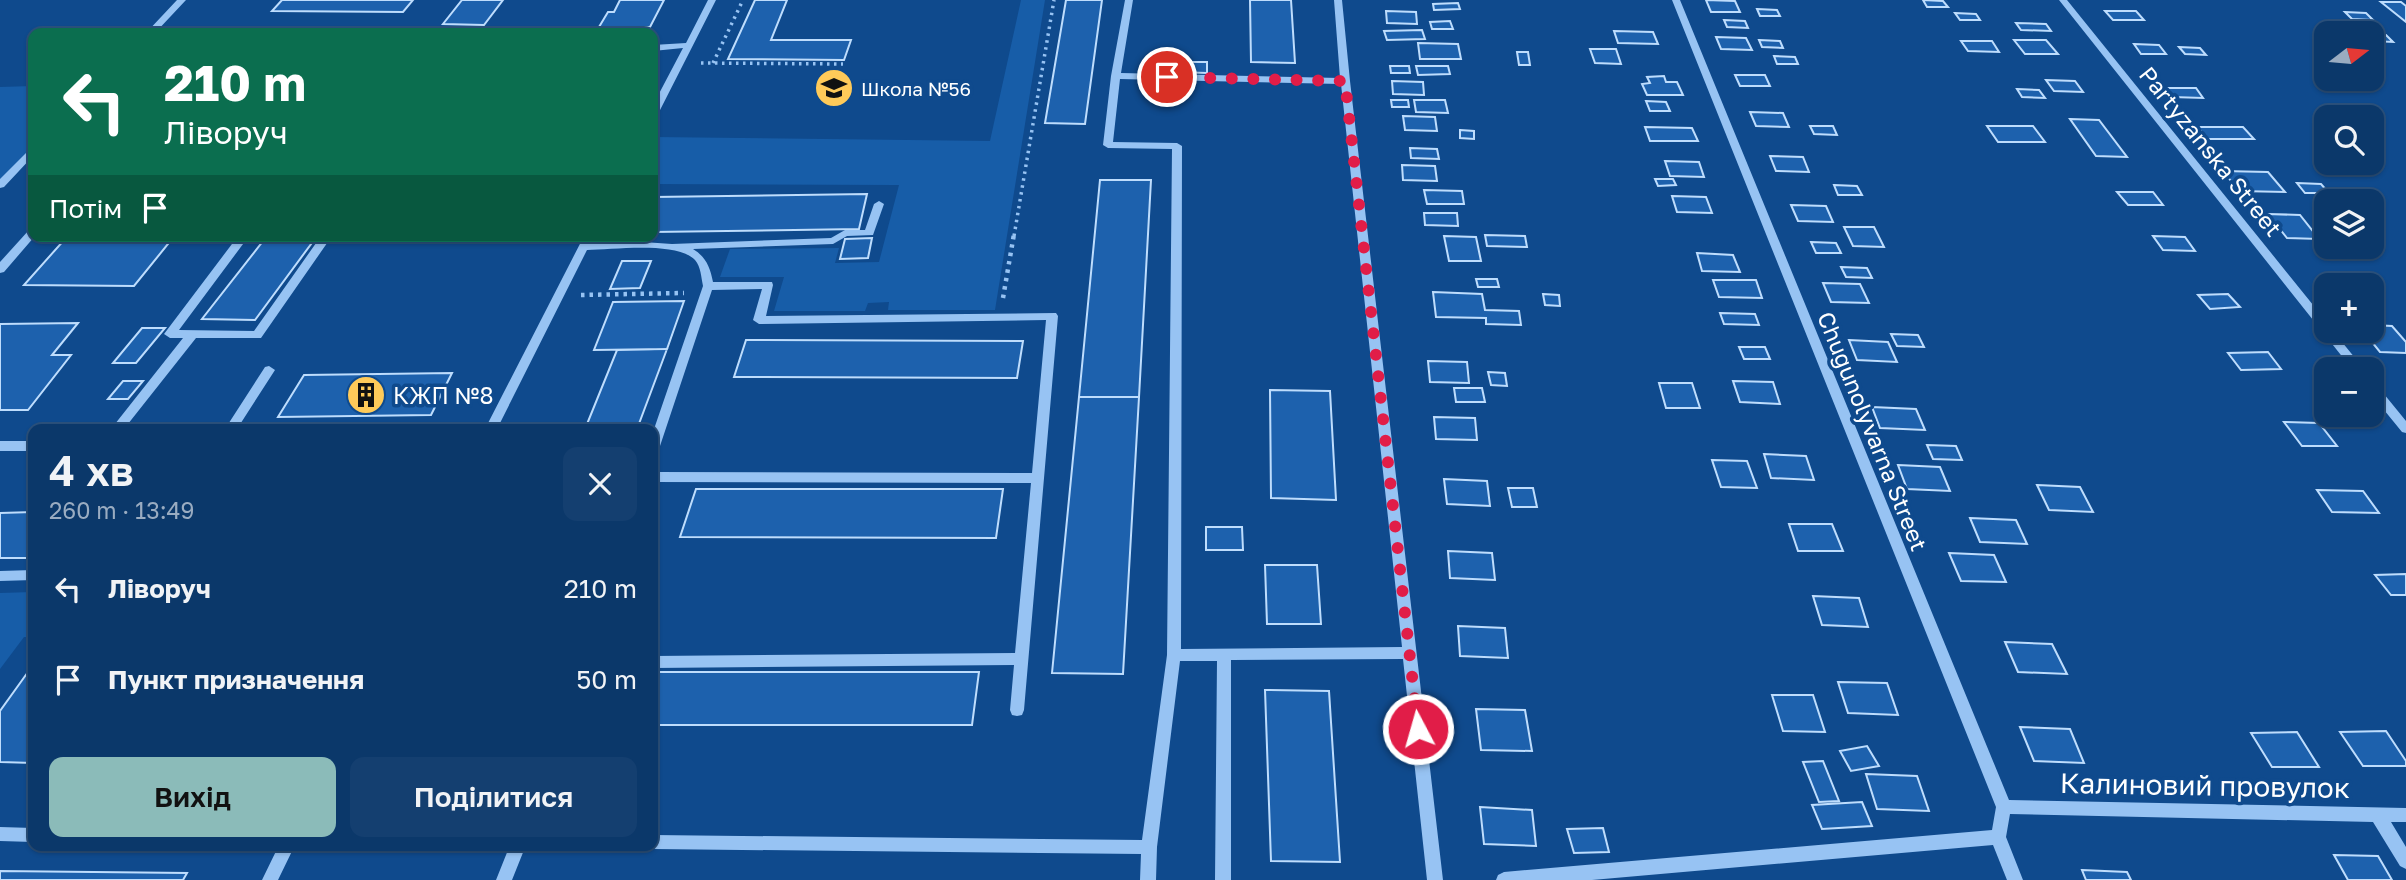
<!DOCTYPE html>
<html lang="uk">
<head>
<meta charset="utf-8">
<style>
  :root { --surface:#0b386a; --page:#143f70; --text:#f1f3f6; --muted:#9aacc1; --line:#2b527e; --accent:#8bbbb9 }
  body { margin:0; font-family:"Golos Text",sans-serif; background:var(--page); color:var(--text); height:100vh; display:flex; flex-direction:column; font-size:26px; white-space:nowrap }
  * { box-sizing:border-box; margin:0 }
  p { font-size:23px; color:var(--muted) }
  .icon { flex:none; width:38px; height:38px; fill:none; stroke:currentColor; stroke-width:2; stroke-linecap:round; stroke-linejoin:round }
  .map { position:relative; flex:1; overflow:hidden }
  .sheet { position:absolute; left:28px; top:424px; width:630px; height:427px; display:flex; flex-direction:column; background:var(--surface); border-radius:14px; box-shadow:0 2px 5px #0004,0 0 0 2px var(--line) }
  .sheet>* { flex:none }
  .hud { position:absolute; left:28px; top:28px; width:630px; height:214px; border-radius:14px; box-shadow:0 2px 5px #0004,0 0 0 2px var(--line); background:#0b6e4f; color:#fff; overflow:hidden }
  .needle { width:46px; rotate:74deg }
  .buttons { position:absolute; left:2314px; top:21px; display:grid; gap:14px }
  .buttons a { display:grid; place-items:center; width:70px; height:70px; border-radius:14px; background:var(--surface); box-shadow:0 2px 5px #0004,0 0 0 2px var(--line); font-size:35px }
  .pin { position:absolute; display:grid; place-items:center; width:60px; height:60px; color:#fff; margin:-30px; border:4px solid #fff; border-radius:50%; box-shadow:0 2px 7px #0007 }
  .me { position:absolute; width:77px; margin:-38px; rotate:354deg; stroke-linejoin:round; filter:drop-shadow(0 0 5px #0008) }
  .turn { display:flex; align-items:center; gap:24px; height:147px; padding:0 21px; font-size:32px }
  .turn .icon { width:91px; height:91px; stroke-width:2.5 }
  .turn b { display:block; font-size:49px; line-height:60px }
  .then { display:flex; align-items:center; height:66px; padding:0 21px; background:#0003; gap:14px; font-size:26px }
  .round { display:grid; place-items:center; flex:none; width:74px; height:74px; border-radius:14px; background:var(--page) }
  .head { display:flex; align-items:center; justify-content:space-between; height:119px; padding:0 21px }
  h1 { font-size:42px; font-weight:600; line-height:52px }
  .button { display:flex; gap:14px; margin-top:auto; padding:14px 21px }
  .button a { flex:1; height:80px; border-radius:14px; background:var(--accent); color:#111; font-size:28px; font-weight:600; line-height:80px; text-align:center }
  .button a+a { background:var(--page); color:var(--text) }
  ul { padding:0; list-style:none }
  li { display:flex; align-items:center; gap:21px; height:91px; padding:0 21px }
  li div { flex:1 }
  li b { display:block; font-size:26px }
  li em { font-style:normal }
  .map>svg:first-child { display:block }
</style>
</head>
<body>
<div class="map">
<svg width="2406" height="880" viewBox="0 0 2406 880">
  <rect width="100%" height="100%" fill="#0f4a8d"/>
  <path fill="#175da8" d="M1021 0H1045L995 310H888L889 302 868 303 865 311H774L784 277H720L730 249 839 248 835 263 879 262 899 185 653 184V137L990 141Z
    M33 86V151L0 185V87Z
    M33 592V637H24L0 669V593Z"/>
  <path fill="#1d61ad" stroke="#beddfd" stroke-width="2" d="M282 0H413L403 12 272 11Z
    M462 0H503L484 25 443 24Z
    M620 0H664L650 27H599L608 12H614Z
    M755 0H787L771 40H851L844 60 728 59Z
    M1066 0H1102L1085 124 1045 123Z
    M1250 0H1291L1295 63 1251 62Z
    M1706 0 1735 1 1740 12H1711Z
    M1923 0 1943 1 1948 7H1927Z
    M2381 2H2401L2406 6V22Z
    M1458 3 1460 9 1434 10 1433 4Z
    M1757 9 1777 10 1780 16H1760Z
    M1386 11 1416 12 1417 24 1387 23Z
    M2105 11H2136L2144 20H2113Z
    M2345 12 2366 13 2373 20 2352 19Z
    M1955 13 1976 14 1980 20H1960Z
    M1724 20 1745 21 1748 28 1727 27Z
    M1450 21 1453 29H1432L1430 22Z
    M2016 23 2046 24 2051 31 2021 30Z
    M1422 30 1425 39 1387 40 1384 31Z
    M1614 31 1653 32 1658 44 1618 43Z
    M2371 34 2386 35 2393 42 2372 41Z
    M1716 37 1746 38 1752 50 1721 49Z
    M1759 40 1780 41 1783 48 1762 47Z
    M2014 40H2046L2058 54H2025Z
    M1961 41H1992L1999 52 1968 51Z
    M1418 43 1458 44 1461 59H1420Z
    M2134 44 2159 45 2166 54H2141Z
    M2179 47 2200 48 2206 55 2185 54Z
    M1590 49H1616L1621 64 1595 63Z
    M1517 52H1528L1530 65H1519Z
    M1774 56 1795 57 1798 64H1777Z
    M1178 62H1207V73L1177 72Z
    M1390 66H1409L1410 73H1391Z
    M1416 66H1448L1450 74 1418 75Z
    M1735 75H1765L1770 86H1740Z
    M1664 76 1666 82H1677L1683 95H1647L1642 84 1650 83 1647 77Z
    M2046 80 2075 81 2083 92 2054 91Z
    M1392 81 1423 82 1424 95 1393 94Z
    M2165 88H2196L2203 98 2172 97Z
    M2017 89 2039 90 2045 98 2022 97Z
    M1391 100H1408L1409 107H1392Z
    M1414 100H1445L1448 113 1416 112Z
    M1646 101 1666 102 1670 111H1650Z
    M1750 112 1783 113 1789 127 1756 126Z
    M1403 116 1435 117 1437 131 1405 130Z
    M2070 119 2099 120 2127 157 2096 156Z
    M1810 126H1833L1837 135 1814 134Z
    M1987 126H2033L2045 142H1998Z
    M1645 127 1692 128 1698 141H1650Z
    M2197 127H2243L2254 139H2208Z
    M1460 130 1474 131V139L1460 138Z
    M1410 148 1437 149 1439 159 1411 158Z
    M1770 156 1803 157 1809 172 1776 171Z
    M1665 161 1699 162 1704 177 1670 176Z
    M1402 165 1435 166 1437 181 1403 180Z
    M2223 171 2268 172 2285 192 2239 191Z
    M1655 179H1673L1676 185 1658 186Z
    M1100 180H1151L1139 397H1079Z
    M2297 183 2321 184 2329 193H2305Z
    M1834 185 1857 186 1862 195H1838Z
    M1424 190 1462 191 1464 204H1427Z
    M2117 192H2153L2163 205H2128Z
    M867 194 859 229 653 232V197Z
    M1672 196 1706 197 1712 213 1677 212Z
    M1791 205 1826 206 1833 222 1798 221Z
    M1424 213H1457L1458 226 1425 225Z
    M2268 214 2300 215 2319 239 2287 238Z
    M1844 227H1874L1884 247 1853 246Z
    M1485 235 1525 236 1527 247 1487 246Z
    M267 236H317L255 320 202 319Z
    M1444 236 1476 237 1481 261H1449Z
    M2153 236 2185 237 2195 251 2163 250Z
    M872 238 868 258 840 259 845 239Z
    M65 239H172L134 286 24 285Z
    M1811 242 1836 243 1841 253H1816Z
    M1697 253 1733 255 1740 272 1702 271Z
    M622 261H651L640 288 610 289Z
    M1841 267 1867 268 1872 278 1846 277Z
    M2325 277 2359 278 2365 285H2332Z
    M1476 279H1497L1499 287H1478Z
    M1713 280H1756L1762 298 1719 297Z
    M1823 283 1860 284 1869 303 1831 302Z
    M1433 292 1482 294 1485 310 1519 311 1521 325 1486 324V318L1436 317Z
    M1543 294 1559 295 1560 306 1545 305Z
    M2228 294 2240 307 2210 309 2198 295Z
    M684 301 667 349 594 350 613 302Z
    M1720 313 1755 314 1759 325 1724 324Z
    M78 323 52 355H71L28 410H0V324Z
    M2371 325 2392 326 2406 342V353L2380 352 2363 331H2371Z
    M142 328H165L136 363H113Z
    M1891 334 1918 335 1924 347 1897 346Z
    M746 340 1023 341 1017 378 734 377Z
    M1849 340 1888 342 1897 362 1857 360Z
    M1739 347H1765L1770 359H1744Z
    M667 349 637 429H585L617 350Z
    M2268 352 2281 369 2241 370 2228 353Z
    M1428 361 1467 362 1469 383 1430 382Z
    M1488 372 1505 373 1507 386 1491 385Z
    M452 373 431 415 278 417 304 375Z
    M123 381H143L128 399H108Z
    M1733 381 1773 382 1780 404 1740 402Z
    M1659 383H1692L1700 408H1666Z
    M1454 388H1482L1485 402H1456Z
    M1270 390 1330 391 1336 500 1271 498Z
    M1079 397H1139L1123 674 1052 673Z
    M1872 407 1916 409 1925 430 1880 428Z
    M1434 417 1475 418 1477 440 1436 439Z
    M2284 422 2319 423 2337 446H2302Z
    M1927 445 1956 446 1962 460 1933 459Z
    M1764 454 1806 456 1814 480 1771 478Z
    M1712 460 1747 461 1757 488 1721 487Z
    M1898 465 1940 467 1950 491 1907 489Z
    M1444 479 1487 481 1490 506 1447 504Z
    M2037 485 2080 487 2093 512 2049 510Z
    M1508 488H1533L1537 507H1512Z
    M696 489H1003L996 538 680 537Z
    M2317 490 2363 491 2379 513 2332 512Z
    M33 512V558H0V513Z
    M1970 518 2016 520 2027 544 1980 542Z
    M1789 524H1832L1843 551H1798Z
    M1206 527H1242L1243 550H1206Z
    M1448 551 1492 553 1495 580 1450 578Z
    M1949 553 1994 555 2006 582 1961 581Z
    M1265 565H1317L1321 624H1267Z
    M2406 574V595H2391L2375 575Z
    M1813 596 1859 598 1868 627 1822 625Z
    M1458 626 1505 628 1508 658 1460 656Z
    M2005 642 2052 644 2067 674 2018 672Z
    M33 665V763L0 762V711Z
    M653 672H979L972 725H653Z
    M1838 682 1887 683 1898 715 1848 713Z
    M1265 690 1329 691 1340 862 1271 861Z
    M1772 695H1813L1825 732 1783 731Z
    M1476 709 1525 710 1532 751 1481 750Z
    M2020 727 2070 729 2084 763 2034 761Z
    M2386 731 2406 761V766H2363L2340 732Z
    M2297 732 2319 767H2272L2251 733Z
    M1867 746 1879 766 1851 771 1840 751Z
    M1823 761 1839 801 1819 802 1803 762Z
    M1866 774 1917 776 1929 811 1877 809Z
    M1862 802 1872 826 1822 829 1812 805Z
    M1480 807 1532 810 1536 846 1484 844Z
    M1603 828 1609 852 1574 853 1567 829Z
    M2334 855 2378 856 2392 880H2348Z
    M2082 870 2127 872 2131 880H2086Z
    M0 871 187 873 183 880H0Z"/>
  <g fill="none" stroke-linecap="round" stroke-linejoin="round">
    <path stroke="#97c3f3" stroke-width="3.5" stroke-dasharray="2.5 4.5" stroke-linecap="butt" d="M701 63 843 64
      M713 63 743 0
      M1014 236 1054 0"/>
    <path stroke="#97c3f3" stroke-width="4.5" stroke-dasharray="3.5 5" stroke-linecap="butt" d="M581 295 684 293
      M1003 298 1014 234"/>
    <path fill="#97c3f3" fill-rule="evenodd" d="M177 0H186L155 33H146Z
      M708 0H716L658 114 653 117V105L683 48 653 51V45L686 43Z
      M1125 0H1133L1121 73 1340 78 1334 0H1342L1350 81 1443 880H1427L1403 659 1231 660V880H1215L1217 661H1180L1157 847 1156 880H1140L1141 854 653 849 647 847V845H653V835L1142 840 1167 655 1172 149 1108 148 1103 145 1111 76ZM1120 79 1341 84 1402 647 1181 649 1182 146 1177 143 1113 142Z
      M1672 0H1680L2009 800 2406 808V822H2391L2406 847V869L2400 866 2373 822 2010 814 2006 837 2023 880H2007L1993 845 1592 880H1496L1498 875 1504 872 1992 830 1996 807Z
      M2059 0H2067L2326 321V331H2333L2364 369H2352Z
      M33 148V156L4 187 0 188V179L30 149Z
      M879 201 884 204 873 235 847 236 833 244 693 249C706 257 710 267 713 282H772L773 285 766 316 1056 313 1058 316 1024 710 1022 715 1017 716 1012 715 1010 710 1014 665 653 668V656L1015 653 1031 483 653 482V472L1032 473 1046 320 759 324 753 320 762 289 712 290 659 449 653 454V432L703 286C701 277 701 267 695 260 677 241 612 250 587 250L497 429H485L584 236H594L591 243 643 242 672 244 831 238 845 230H865L874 204Z
      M33 229V236H35L4 272 0 273V262L29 230Z
      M238 236H249L179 330 254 331 321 236H332L261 338H196L124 429H111L183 338H170L164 334Z
      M269 366 275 370 237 429H225L265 367Z
      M2371 382 2375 383 2406 421V433L2402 432 2371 394Z
      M0 441H33V451H0Z
      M33 570V580L0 581V571Z
      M0 827 33 828V842L0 841Z
      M279 845H295L278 880H262Z
      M510 845H526L512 880H496Z"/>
  </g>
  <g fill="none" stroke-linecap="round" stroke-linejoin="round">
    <path stroke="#e11d48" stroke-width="12" stroke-dasharray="0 21.6" d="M1167 77 1345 81 1418 729"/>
  </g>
  <defs>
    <symbol id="school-disc" viewBox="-11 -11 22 22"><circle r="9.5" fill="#ffca59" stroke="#0f4a8d"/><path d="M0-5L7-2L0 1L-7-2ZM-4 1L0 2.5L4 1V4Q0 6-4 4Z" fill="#111"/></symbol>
    <symbol id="building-disc" viewBox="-11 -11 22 22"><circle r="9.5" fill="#ffca59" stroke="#0f4a8d"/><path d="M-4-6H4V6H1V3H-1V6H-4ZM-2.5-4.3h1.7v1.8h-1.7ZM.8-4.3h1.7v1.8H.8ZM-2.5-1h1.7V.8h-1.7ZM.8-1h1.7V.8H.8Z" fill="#111"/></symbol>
  </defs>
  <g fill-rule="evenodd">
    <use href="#school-disc" x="812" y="66" width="44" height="44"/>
    <use href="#building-disc" x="344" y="373" width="44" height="44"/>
  </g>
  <g text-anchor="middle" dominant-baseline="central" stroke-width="7" stroke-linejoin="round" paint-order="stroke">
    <g font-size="19" fill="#fff" stroke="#0f4a8d" text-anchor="start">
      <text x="861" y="88">Школа №56</text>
    </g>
    <g font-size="23" fill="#fff" stroke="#0f4a8d">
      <text transform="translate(2211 151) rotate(51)">Partyzanska Street</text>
      <text transform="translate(1873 431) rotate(68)">Chugunolyvarna Street</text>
    </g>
    <g font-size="23" fill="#fff" stroke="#0f4a8d" text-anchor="start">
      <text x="393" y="395">КЖП №8</text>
    </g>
    <g font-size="28" fill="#fff" stroke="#0f4a8d">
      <text transform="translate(2205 785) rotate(1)">Калиновий провулок</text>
    </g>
  </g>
</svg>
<div class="buttons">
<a><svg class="needle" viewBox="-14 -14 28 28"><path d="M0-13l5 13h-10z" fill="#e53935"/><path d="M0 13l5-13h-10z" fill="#9aacc1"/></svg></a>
<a><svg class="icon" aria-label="search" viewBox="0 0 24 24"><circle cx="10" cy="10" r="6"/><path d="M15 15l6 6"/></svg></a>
<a><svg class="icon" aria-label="layers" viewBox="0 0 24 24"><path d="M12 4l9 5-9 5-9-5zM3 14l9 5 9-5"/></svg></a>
<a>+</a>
<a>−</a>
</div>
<div class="pin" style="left:1167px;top:77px;background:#d93025"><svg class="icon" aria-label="arrive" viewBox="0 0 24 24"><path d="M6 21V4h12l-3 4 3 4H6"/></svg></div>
<svg class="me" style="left:1418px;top:729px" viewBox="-20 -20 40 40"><circle r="17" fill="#e11d48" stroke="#fff" stroke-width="3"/><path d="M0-11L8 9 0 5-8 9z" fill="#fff"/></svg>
<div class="hud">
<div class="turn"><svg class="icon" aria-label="left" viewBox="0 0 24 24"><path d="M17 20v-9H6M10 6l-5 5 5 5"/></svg><div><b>210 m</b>Ліворуч</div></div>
<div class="then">Потім<svg class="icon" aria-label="arrive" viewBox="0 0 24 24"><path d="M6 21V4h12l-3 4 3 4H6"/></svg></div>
</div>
<section class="sheet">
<div class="head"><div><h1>4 хв</h1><p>260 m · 13:49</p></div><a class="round"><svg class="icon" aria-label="close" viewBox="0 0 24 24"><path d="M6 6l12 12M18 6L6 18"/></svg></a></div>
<ul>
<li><svg class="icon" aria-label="left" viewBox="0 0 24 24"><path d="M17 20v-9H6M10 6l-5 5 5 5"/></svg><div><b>Ліворуч</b></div><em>210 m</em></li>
<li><svg class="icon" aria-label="arrive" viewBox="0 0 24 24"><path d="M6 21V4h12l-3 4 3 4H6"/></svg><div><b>Пункт призначення</b></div><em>50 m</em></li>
</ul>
<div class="button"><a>Вихід</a><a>Поділитися</a></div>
</section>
</div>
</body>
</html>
